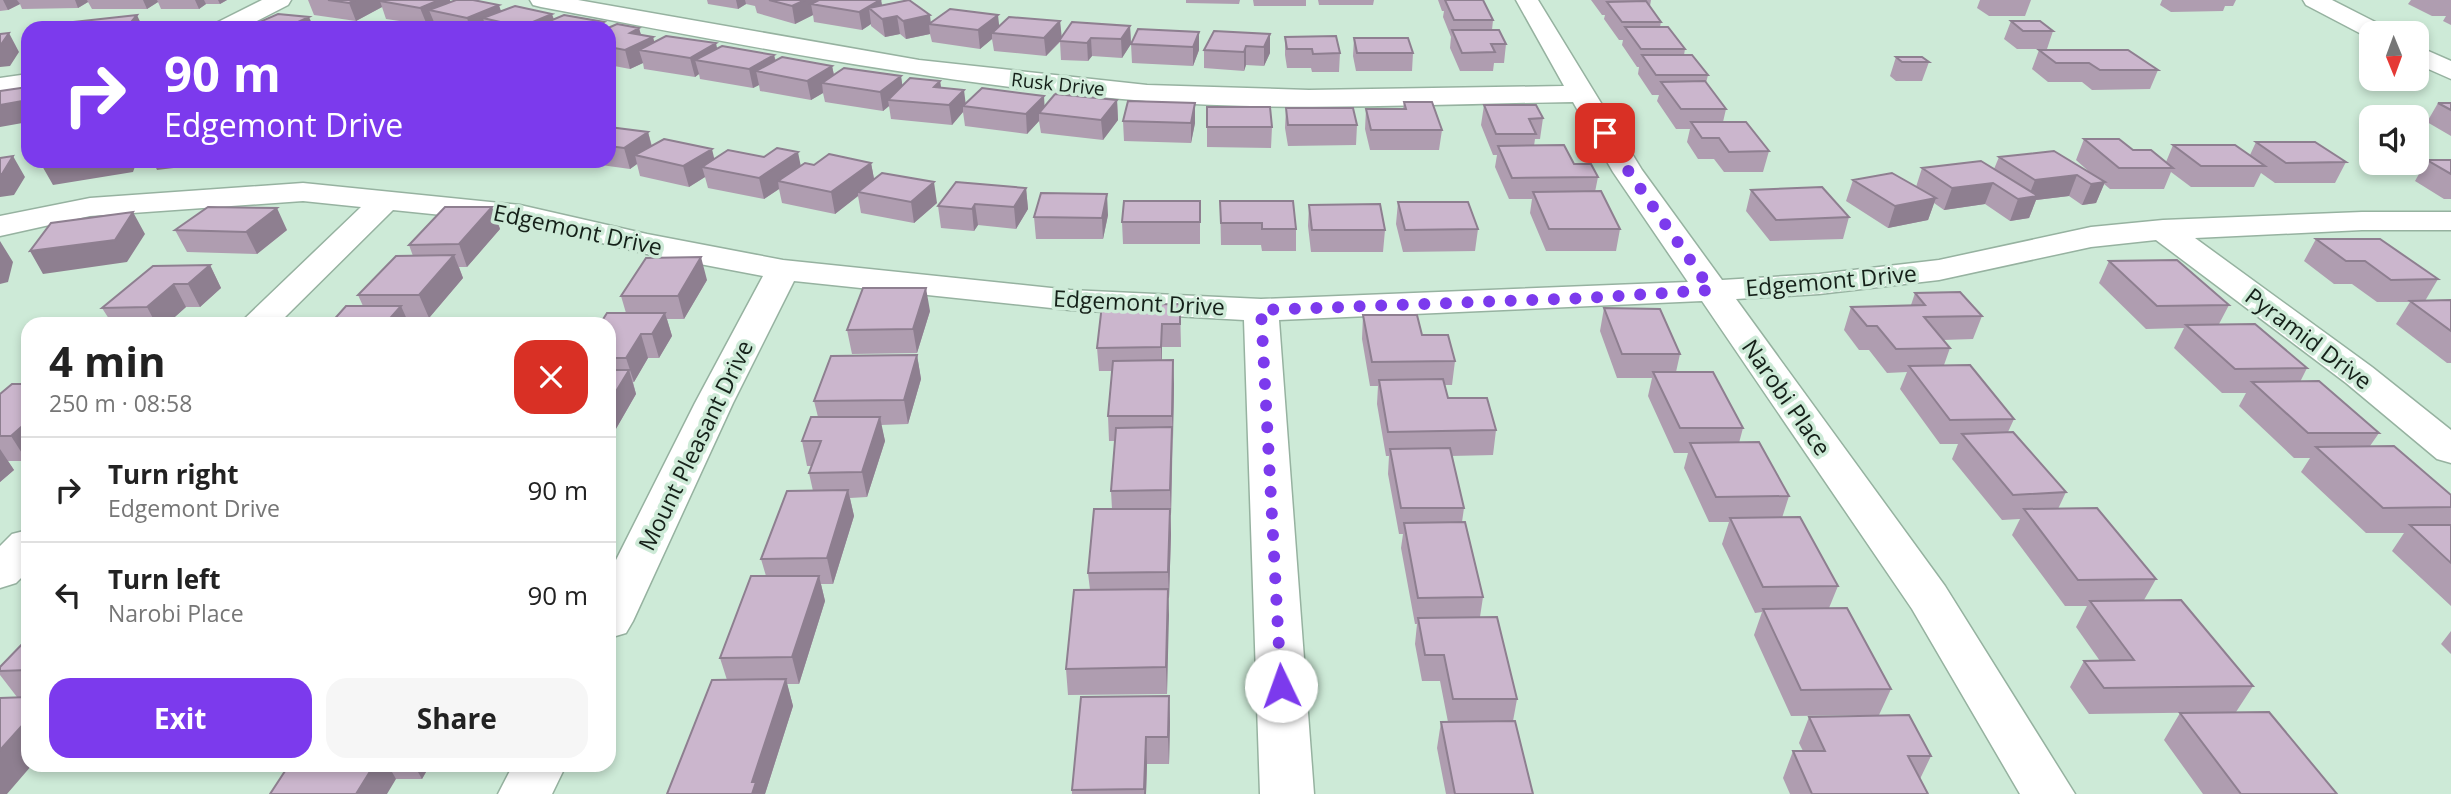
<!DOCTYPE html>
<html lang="en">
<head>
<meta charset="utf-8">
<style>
  :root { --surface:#fff; --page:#f6f6f6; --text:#222; --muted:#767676; --line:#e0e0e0; --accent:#7c3aed }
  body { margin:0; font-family:"Open Sans",sans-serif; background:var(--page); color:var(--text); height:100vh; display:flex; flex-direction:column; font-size:26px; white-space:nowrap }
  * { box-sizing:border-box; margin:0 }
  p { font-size:23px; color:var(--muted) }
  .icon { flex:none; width:38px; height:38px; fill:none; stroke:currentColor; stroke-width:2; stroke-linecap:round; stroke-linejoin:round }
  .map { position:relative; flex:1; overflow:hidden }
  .details { position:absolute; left:21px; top:317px; width:595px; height:455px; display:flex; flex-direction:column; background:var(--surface); border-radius:21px; box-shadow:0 4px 10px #0003 }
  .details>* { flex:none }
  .banner { position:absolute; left:21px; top:21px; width:595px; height:147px; border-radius:21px; box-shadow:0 4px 10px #0003; background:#7c3aed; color:#fff; overflow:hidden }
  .needle { width:46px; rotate:179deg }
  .fabs { position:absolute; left:2359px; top:21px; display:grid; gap:14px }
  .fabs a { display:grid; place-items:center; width:70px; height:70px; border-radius:14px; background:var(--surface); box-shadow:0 4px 10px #0003; font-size:35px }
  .pin { position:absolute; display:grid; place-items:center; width:60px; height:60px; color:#fff; margin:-30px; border-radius:14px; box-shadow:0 4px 10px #0006 }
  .me { position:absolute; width:77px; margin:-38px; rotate:357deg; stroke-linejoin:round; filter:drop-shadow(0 0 5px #0008) }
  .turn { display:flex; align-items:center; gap:24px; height:147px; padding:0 28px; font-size:32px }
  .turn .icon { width:91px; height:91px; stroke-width:2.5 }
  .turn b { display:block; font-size:49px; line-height:60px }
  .round { display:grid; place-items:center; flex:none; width:74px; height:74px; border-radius:21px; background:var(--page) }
  .head { display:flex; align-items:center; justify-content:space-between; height:119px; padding:0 28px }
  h1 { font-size:42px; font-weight:700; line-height:52px }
  .cta { display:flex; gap:14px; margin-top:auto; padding:14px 28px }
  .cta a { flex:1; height:80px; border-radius:21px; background:var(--accent); color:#fff; font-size:28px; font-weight:700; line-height:80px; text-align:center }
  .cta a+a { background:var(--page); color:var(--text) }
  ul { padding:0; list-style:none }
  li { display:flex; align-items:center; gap:21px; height:105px; padding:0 28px; border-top:2px solid var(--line) }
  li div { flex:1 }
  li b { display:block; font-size:26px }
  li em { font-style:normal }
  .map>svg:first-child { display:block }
</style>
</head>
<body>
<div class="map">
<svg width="2451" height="794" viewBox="0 0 2451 794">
  <rect width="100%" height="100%" fill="#cdead7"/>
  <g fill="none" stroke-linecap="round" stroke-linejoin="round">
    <defs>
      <path id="street" d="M262 0H291L288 5 243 28H212L216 23Z
        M530 0H578L919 60 1147 85 1309 90 1564 86 1516 0H1538L1642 170 1722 280 1819 274 1939 260 2091 227 2163 220 2362 212H2451V230H2362L2195 238 2372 367 2451 430V463L2437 459 2346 383 2156 240 2091 247 1939 280 1819 294 1736 299 1945 586 2075 794H2020L1912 609 1702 301 1279 320 1314 794H1260L1244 320 1070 310 794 281 733 403 633 621 626 633 609 638V574L695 403 763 276 647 254 520 223 393 210 278 324H239L361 207 303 201 90 216 0 236V216L90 198 303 183 520 205 647 234 783 260 1070 290 1261 299 1688 282 1613 172 1573 102C1431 104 1288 112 1146 101 942 85 742 45 541 7L533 5Z
        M28 74V90L0 94V78Z
        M28 530V571L16 583 0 588V546L12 534Z
        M513 765H566L552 794H498Z"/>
      <path id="secondary" d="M2303 0H2332L2387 28 2390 33H2371L2369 38 2306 5Z
        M2417 46 2451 61V79L2417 64Z"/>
    </defs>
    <use href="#street" stroke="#96b2a0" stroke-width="3"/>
    <use href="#secondary" stroke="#96b2a0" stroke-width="3"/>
    <use href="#street" fill="#fff" fill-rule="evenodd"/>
    <use href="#secondary" fill="#fff" fill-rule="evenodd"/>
  </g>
  <path fill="#af9db0" d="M0 0H227L220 4H206L199 9H161L158 2 147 9H92L88 2 78 8 22 9 20 4 8 10 0 11Z
    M308 0H450V2L554 19 604 22 605 28H436L434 22 427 25 386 19 382 7 356 21 314 15Z
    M707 0H881L882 5 931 23 999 26 1060 21 1061 38 1130 26 1131 44 1122 58 1092 56 1088 61 1061 60 1060 42 1046 56 994 51 992 39 980 49 932 42 930 34 906 39 900 34 885 37 871 26V24L862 30 814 22 813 15 795 24 757 13 755 6 746 4 738 9 708 4Z
    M1186 0H1240L1239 4 1186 3Z
    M1253 0H1306V6H1254Z
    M1318 0H1374L1373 5H1319Z
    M1438 0H1483L1493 20 1492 30 1506 44 1504 63H1494L1493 71H1460L1450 48 1451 37 1443 17 1444 11H1442Z
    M1591 0H1651L1650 6 1661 22 1660 27 1685 49 1684 55 1708 75 1706 83 1726 109 1723 122 1769 151 1763 172H1724L1714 159H1698L1687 142 1690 129H1676L1657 101 1659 95H1652L1638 74 1639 67H1637L1622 45 1623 40H1619L1604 19 1605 15H1602Z
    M1980 0H2031L2025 16H1989L1977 8Z
    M2162 0H2236L2233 6H2225L2223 11 2171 12 2160 5Z
    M2411 0H2451V25L2443 21 2446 16H2432L2408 4Z
    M2011 21 2053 31 2047 49H2017L2004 39Z
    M609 28H639L641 35 653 37 654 42 774 55 776 61 832 66 834 75 901 76 902 86 940 81 941 88 965 103 1044 96V106L1117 100 1118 120 1103 140 1041 133 1039 121 1027 134 965 126 963 112 952 125 891 119 889 106 883 111 825 102 823 93 811 100 760 91 759 85 753 88 700 79 699 74 695 77 644 69 643 63 630 69 609 65Z
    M1199 32V50L1193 66 1132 63 1131 44Z
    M1270 34V53L1264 66 1246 65 1244 71 1204 68V50Z
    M1285 37 1340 53 1339 72H1312L1311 68H1287L1285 55Z
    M1354 38 1413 53 1412 71H1356L1353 56Z
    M2039 50 2158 70 2150 89 2092 90 2082 82H2048L2032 69Z
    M1896 57 1929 62 1922 81H1896L1890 76Z
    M1404 102 1442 130 1439 150H1370L1365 129 1366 109H1403Z
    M1195 103V123L1191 143 1124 141 1123 121Z
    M2438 103H2451V136L2427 122Z
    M1484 105 1543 118 1540 139H1535L1534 146 1574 164 1598 177 1595 192 1620 229 1616 251H1546L1530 213 1532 199H1509L1495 167 1497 155H1493L1481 125Z
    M1286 108 1357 125 1356 145 1288 146 1285 128Z
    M609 127 648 132 652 146 714 159 801 166 871 163 874 179 937 203 914 223 861 213 858 196 835 214 782 203 779 189 764 199 708 188 705 177 689 187 640 176 637 164 630 169 579 162 578 161H609Z
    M1207 127H1272L1271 148 1207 147Z
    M2084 139 2133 150 2166 162 2173 145 2250 155 2256 142 2346 162 2335 183H2275L2261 173 2254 187H2191L2171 172 2164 189H2110L2104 184 2096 203 2082 205 2069 196 2036 200 2029 218 2010 221 1985 204 1944 210 1934 203 1928 220 1888 228 1846 201 1853 180 1916 187 1922 168 1994 169 1999 157 2094 176 2076 160Z
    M2427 160H2451V199H2444L2415 181Z
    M1026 188 1028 209 1016 229 978 225 974 231 941 228 938 206Z
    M1751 190 1849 217 1843 239 1770 241 1746 211Z
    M1200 201V244H1123L1122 222Z
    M1220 201 1296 229V251H1262L1261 245H1221Z
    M1398 202 1478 229 1475 251 1403 252 1396 224Z
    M1309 205 1385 230 1383 252H1311L1308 226Z
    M492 207 500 229 467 267H459L463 278 429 318H406L409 324H330L363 306 358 295 413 256 409 245Z
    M1108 215 1103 239H1036L1034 217Z
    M175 230H287L257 254 187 252Z
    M2316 239 2438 279 2425 301 2451 300V363H2447L2396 324 2410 302H2377L2352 284H2334L2304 261Z
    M2109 261 2229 305 2219 324 2307 368 2300 382 2379 433 2370 446 2451 495V606L2392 551 2404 533H2366L2301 472 2310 458H2294L2239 406 2246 393H2222L2174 348 2184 328 2146 329 2099 283Z
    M210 265 221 288 200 307H186L167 324H89L111 322 102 308Z
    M707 280 684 319H667L672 336 659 358H648L634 382H633L636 394 609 441V324L626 313 621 296Z
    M1915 293 1982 316 1973 339 1943 340 1950 348 1944 365 2014 419 2008 432 2066 492 2058 509 2156 579 2144 600 2253 686 2236 712 2089 714 2070 687 2084 661H2100L2076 627 2087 606H2065L2012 535 2020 519 2002 520 1952 459 1958 444H1940L1900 389 1907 372 1887 373 1869 350H1859L1844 330 1851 307 1911 305Z
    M1180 304 1181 347H1162V360L1174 384 1171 515H1170L1171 534 1169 598H1168L1167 694 1068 695 1066 669 1090 590 1088 573 1112 509 1111 491 1115 441H1109L1108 416 1112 371H1099L1097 348Z
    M1604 308 1680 354 1676 372 1743 428 1739 443 1789 496 1782 518 1838 586 1829 608 1891 689 1879 715 1791 716 1754 635 1762 612 1755 613 1722 544 1729 522H1709L1684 468 1688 453H1674L1648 396 1652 378H1617L1600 331Z
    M930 311 917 353 852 354 847 330Z
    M1363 315 1422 335 1455 361 1452 385H1445L1448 398 1496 430 1493 455 1451 456 1464 508 1462 522 1483 597 1480 617 1517 699 1513 721 1533 794H1446L1437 748 1441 722H1448L1440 681H1422L1415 644 1417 624H1415L1401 548 1403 534H1399L1388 474 1389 456H1386L1377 404 1378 386H1370L1362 339Z
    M917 355 921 379 908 424 881 425 885 441 867 497 850 498 854 516 833 584H821L825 601 799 684H787L793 706 765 794H667L727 680 720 658 766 576 761 559 813 491 809 473 812 466H807L802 441 818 417 814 401Z
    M0 394 27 461H8L14 470 0 482Z
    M2451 631V654L2441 644Z
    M28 638V697H17L0 675V667Z
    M1169 696 1170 722 1169 764H1147L1146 794H1072V790Z
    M2180 713 2337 794H2203L2164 740Z
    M1809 717 1931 756 1920 779 1928 794H1790L1783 778 1793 751H1803L1799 743Z
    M289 765H430L422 779H396Z"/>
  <path fill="#8e7f90" d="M3 0H17L20 4 8 10Z
    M75 0H87L88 2 78 8Z
    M143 0H157L158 2 147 9Z
    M195 0H204L206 4 199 9Z
    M218 0H227L220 4Z
    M355 0H395L380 1 382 7 356 21 349 3Z
    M439 0H450L454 14 429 10 434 22 427 25 420 8Z
    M736 0H745L746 4 738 9Z
    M805 0H833L811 4 813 15 795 24 792 6Z
    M880 0H881L884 17 869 8 871 24 862 30 859 12Z
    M499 5 505 23 483 18 486 28H470L467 18Z
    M552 14 557 28H522L521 27Z
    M137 15 143 28H122Z
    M930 15 931 24H929L930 34 906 39 903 21Z
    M998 15 1000 33H992V39L980 49 978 30Z
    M897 16 900 34 885 37 882 19Z
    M309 17 314 28H285Z
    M1060 21 1062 39 1046 56 1044 38Z
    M604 22 605 28H591Z
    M1130 26 1131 44 1122 58 1121 39Z
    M639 28 643 42 653 37 657 53 639 50 643 63 630 69 625 50 630 33Z
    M1199 32V50L1193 66V47Z
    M9 33 19 52 10 66 0 67V46Z
    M1270 34V53L1264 66V47Z
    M1091 38 1092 56 1088 61 1087 43Z
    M716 43 720 62 695 60 699 74 695 77 690 58Z
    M1246 46V65L1244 71V52Z
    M774 55 778 74 756 71 759 85 753 88 749 69Z
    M832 66 836 85 822 83 823 93 811 100 807 81Z
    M901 76 904 96 888 100 889 106 883 111 880 92Z
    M940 81 943 100 934 87Z
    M964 90 966 106H963V112L952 125 949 105Z
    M1044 96 1045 114 1039 113V121L1027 134 1026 114Z
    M28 100V122L0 127V105Z
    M1117 100 1118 120 1103 140 1101 120Z
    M1195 103V123L1191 143V123Z
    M648 132 653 152 635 155 637 164 630 169 624 148Z
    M712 149 717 170 702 167 705 177 689 187 683 166Z
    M798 152 802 172 778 181 779 189 764 199 759 178Z
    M13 156 25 177 14 195 0 197V174Z
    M58 161H137L133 172 53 185 41 164Z
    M153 161H194L190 166 157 170Z
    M871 163 875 184 858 192V196L835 214 831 192Z
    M2077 175 2069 196 2036 200 2029 218 2010 221 2018 199 2028 198 2035 180Z
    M934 182 937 203 914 223 911 202Z
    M2105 182 2096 203 2082 205 2091 184Z
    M1993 183 1985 204 1944 210 1952 188Z
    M1026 188 1028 209 1016 229 1014 207Z
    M1107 194 1108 215 1103 239 1102 218Z
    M1936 198 1928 220 1888 228 1895 206Z
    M975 204 978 225 974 231 972 209Z
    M492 207 500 229 467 267 459 244Z
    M277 208 287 230 257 254 246 232Z
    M133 212 145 234 127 262 43 274 30 251Z
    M0 241 13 262 8 282 0 284Z
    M454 255 463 278 429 318 419 295Z
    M701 257 707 280 684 319 678 296Z
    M210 265 221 288 200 307 188 284Z
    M174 284 186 307 167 324H156L147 307Z
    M926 288 930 311 917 353 913 329Z
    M401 306 409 324H385Z
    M665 313 672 336 659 358 652 334Z
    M1162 324V347L1161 371V347Z
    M641 334 648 358 634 382 626 358Z
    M917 355 921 379 908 424 904 400Z
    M1173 360 1174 384 1173 440 1172 416Z
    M629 370 636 394 609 441V403Z
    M880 417 885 441 867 497 862 472Z
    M28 421V460L27 461 11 436Z
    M1172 427V452L1171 515 1170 490Z
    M0 449 14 470 0 482Z
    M848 490 854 516 833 584 827 558Z
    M1170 509 1171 534 1169 598 1168 572Z
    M819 576 825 601 799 684 792 657Z
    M1168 589 1169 615 1167 694 1166 667Z
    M786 679 793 706 765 794H752V782Z
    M1169 696 1170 722 1169 764 1168 737Z
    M28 719V765H32L7 794H0V750Z
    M1146 737 1147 764 1146 794H1144Z
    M374 765H388L396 779 387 794H356Z
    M414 765H430L422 779Z"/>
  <path fill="#cbb6cd" stroke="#8e7f90" stroke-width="2" d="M328 0H355L349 3Z
    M383 0H439L420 8 380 1Z
    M456 0H473L499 5 467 18 429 10Z
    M769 0H805L792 6Z
    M819 0H880L859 12 811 4Z
    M909 0 930 15 903 21 897 16 882 19 869 8Z
    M1445 0H1483L1493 20H1454Z
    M1646 1 1661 22H1622L1607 2Z
    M515 6 552 14 521 27 483 18Z
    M950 9 998 15 978 30 929 24Z
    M278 14 309 17 285 28H246Z
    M137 15 127 27 43 28 46 25Z
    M564 15 604 22 591 28H533Z
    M1009 17 1060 21 1044 38 992 33Z
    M2011 21H2040L2053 31H2023Z
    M1072 22 1130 26 1121 39 1091 38 1087 43 1059 41Z
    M617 24 639 28 630 33 653 37 625 50 609 47 608 28Z
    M1625 27H1668L1685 49H1641Z
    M1138 29 1199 32 1193 47 1131 44Z
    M1452 30H1499L1506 44H1491L1495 52 1462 53Z
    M1214 31 1270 34 1264 47 1246 46 1244 52 1204 50Z
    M9 33 0 46V34Z
    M666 36 716 43 690 58 639 50Z
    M1336 36 1340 53 1313 54 1312 49H1287L1285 37Z
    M1354 38H1408L1413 53H1357Z
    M722 46 774 55 749 69 695 60Z
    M2039 50H2128L2158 70H2100L2089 63H2056Z
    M1642 55H1692L1708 75H1656Z
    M782 57 832 66 807 81 756 71Z
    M1896 57H1922L1929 62H1902Z
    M844 68 901 76 880 92 822 83Z
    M910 78 940 81 934 87 964 90 949 105 888 100Z
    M1705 81 1726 109H1681L1661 82Z
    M28 87V100L0 105V91Z
    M982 88 1044 96 1026 114 963 106Z
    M1055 94 1117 100 1101 120 1039 113Z
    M1128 101 1195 103 1191 123 1123 121Z
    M1404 102H1432L1442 130H1371L1366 109H1406Z
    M2438 103H2451V110Z
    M1484 105H1536L1543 118 1529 119 1536 134H1496Z
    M1207 107H1270L1272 127H1207Z
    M1286 108H1353L1357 125H1288Z
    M1691 122H1746L1769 151 1729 152 1719 138H1702Z
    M609 127 648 132 624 148 609 146Z
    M664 139 712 149 683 166 635 155Z
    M2084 139H2119L2133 150H2151L2173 168H2119Z
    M2256 142H2315L2346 162 2286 163Z
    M1564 145 1574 164H1591L1598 177 1512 178 1498 146Z
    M2173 145H2235L2265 166H2201Z
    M777 148 798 152 759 178 702 167 728 150 764 157Z
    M2054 151 2105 182 2091 184 2077 175 2035 180 1999 157Z
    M829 154 871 163 831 192 778 181 805 163 814 165Z
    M13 156 2 174H0V158Z
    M2427 160H2451V174Z
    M42 161H58L41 164Z
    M1981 161 2038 196 2018 199 1993 183 1952 188 1922 168Z
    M882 173 934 182 911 202 858 192Z
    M1892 173 1936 198 1895 206 1853 180Z
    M956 182 1026 188 1014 207 975 204 972 209 938 206Z
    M1822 187 1849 217 1776 220 1751 190Z
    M1601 191 1620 229H1549L1533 192Z
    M1041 193 1107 194 1102 218 1034 217Z
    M1124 201H1200V222H1122Z
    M1220 201H1293L1296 229H1262V223H1221Z
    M1398 202H1468L1478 229 1405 230Z
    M1380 204 1385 230H1312L1309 205Z
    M208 207 277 208 246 232 175 230Z
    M445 207H492L459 244 409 245Z
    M133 212 115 240 30 251 51 223Z
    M2316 239H2380L2438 279 2391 280 2365 261H2346Z
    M454 255 419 295H358L396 256Z
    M701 257 678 296H621L646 258Z
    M2177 260 2229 305 2157 306 2109 261Z
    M210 265 188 284H174L147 307 102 308 153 266Z
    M863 288H926L913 329 847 330Z
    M1960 292 1982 316 1924 317 1950 348 1896 349 1877 326H1867L1851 307 1925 305 1915 293Z
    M2451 300V331L2410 301Z
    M1180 304V324H1162L1161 347 1097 348 1102 305Z
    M346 306H401L385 324H330Z
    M1604 308 1660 309 1680 354H1622Z
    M607 313H665L652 334H641L626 358H609V324H600Z
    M1363 315H1417L1422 335H1448L1455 361 1372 362Z
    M138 322 136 324H89L90 323Z
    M2255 324 2307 368 2235 369 2186 325Z
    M917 355 904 400 814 401 831 356Z
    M1173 360 1172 416H1108L1113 361Z
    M1970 365 2014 419 1950 420 1909 366Z
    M609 370H629L609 403Z
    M1653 372H1713L1743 428H1680Z
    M1443 379 1448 398H1487L1496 430 1388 432 1379 380Z
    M2319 381 2379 433H2308L2252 382Z
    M12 384H28V421L11 436H0V394Z
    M811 417H880L862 472 809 473 821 441H802Z
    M1172 427 1170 490 1111 491 1116 428Z
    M2013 432 2066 492 2013 495 1962 434Z
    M1759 442 1789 496 1716 497 1690 443Z
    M2394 446 2451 495V507L2383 508 2316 447Z
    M1450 448 1464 508H1401L1390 449Z
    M848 490 827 558 761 559 787 491Z
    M2097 508 2156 579 2078 580 2024 509Z
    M1094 509H1170L1168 572 1088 573Z
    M1800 517 1838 586 1763 587 1730 518Z
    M1465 522 1483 597 1418 598 1404 523Z
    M2410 525H2451V563Z
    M751 576H819L792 657 720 658Z
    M1168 589 1166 667 1066 669 1074 590Z
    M2181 600 2253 686 2104 688 2084 661 2134 660 2090 601Z
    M1847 608 1891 689 1801 690 1763 609Z
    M1497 617 1517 699H1453L1444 655H1425L1418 618Z
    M28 638V670L0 671V667Z
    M786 679 752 782H756L752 794H667L712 680Z
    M1169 696 1168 737H1146L1144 789 1072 790 1081 697Z
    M28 697V719L0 750V698Z
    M2269 712 2337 794H2241L2180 713Z
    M1909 715 1931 756H1908L1928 794H1812L1793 751H1825L1809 717Z
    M1515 721 1533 794H1455L1441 722Z
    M289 765H374L356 794H270Z"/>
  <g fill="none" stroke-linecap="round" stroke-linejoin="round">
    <path stroke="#7c3aed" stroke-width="12" stroke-dasharray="0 21.6" d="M1281 686 1261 310 1586 298 1711 290 1629 172 1605 133"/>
  </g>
  <g text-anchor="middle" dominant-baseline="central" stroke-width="7" stroke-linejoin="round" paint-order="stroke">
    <g font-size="19" fill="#152019" stroke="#cdead7">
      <text transform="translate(1058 84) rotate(6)">Rusk Drive</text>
    </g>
    <g font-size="23" fill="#152019" stroke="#cdead7">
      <text transform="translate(578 229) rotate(12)">Edgemont Drive</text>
      <text transform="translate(1831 280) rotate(-5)">Edgemont Drive</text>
      <text transform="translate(1139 302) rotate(3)">Edgemont Drive</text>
      <text transform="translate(2309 338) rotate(37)">Pyramid Drive</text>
      <text transform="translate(1787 397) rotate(55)">Narobi Place</text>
      <text transform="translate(695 445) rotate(-64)">Mount Pleasant Drive</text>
    </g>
  </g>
</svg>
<div class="fabs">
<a><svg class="needle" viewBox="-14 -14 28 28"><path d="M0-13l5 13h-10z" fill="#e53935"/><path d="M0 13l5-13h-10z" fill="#767676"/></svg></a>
<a><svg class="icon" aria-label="sound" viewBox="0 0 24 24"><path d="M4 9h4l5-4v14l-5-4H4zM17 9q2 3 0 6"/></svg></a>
</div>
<div class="pin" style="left:1605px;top:133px;background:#d93025"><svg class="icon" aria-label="arrive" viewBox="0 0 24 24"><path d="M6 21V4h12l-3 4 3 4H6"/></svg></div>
<svg class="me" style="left:1281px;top:686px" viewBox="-20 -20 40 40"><circle r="19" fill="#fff"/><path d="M0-13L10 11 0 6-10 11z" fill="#7c3aed"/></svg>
<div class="banner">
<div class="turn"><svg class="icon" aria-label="right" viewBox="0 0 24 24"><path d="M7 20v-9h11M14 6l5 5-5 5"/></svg><div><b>90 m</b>Edgemont Drive</div></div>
</div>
<section class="details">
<div class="head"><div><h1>4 min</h1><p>250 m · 08:58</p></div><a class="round" style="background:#d93025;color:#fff"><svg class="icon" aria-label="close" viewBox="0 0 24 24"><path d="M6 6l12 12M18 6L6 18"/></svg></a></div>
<ul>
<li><svg class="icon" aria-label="right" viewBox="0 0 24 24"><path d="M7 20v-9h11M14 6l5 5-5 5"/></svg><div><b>Turn right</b><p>Edgemont Drive</p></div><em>90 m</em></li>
<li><svg class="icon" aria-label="left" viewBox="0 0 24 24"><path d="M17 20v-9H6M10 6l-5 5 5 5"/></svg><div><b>Turn left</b><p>Narobi Place</p></div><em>90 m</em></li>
</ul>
<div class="cta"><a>Exit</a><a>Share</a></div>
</section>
</div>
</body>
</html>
